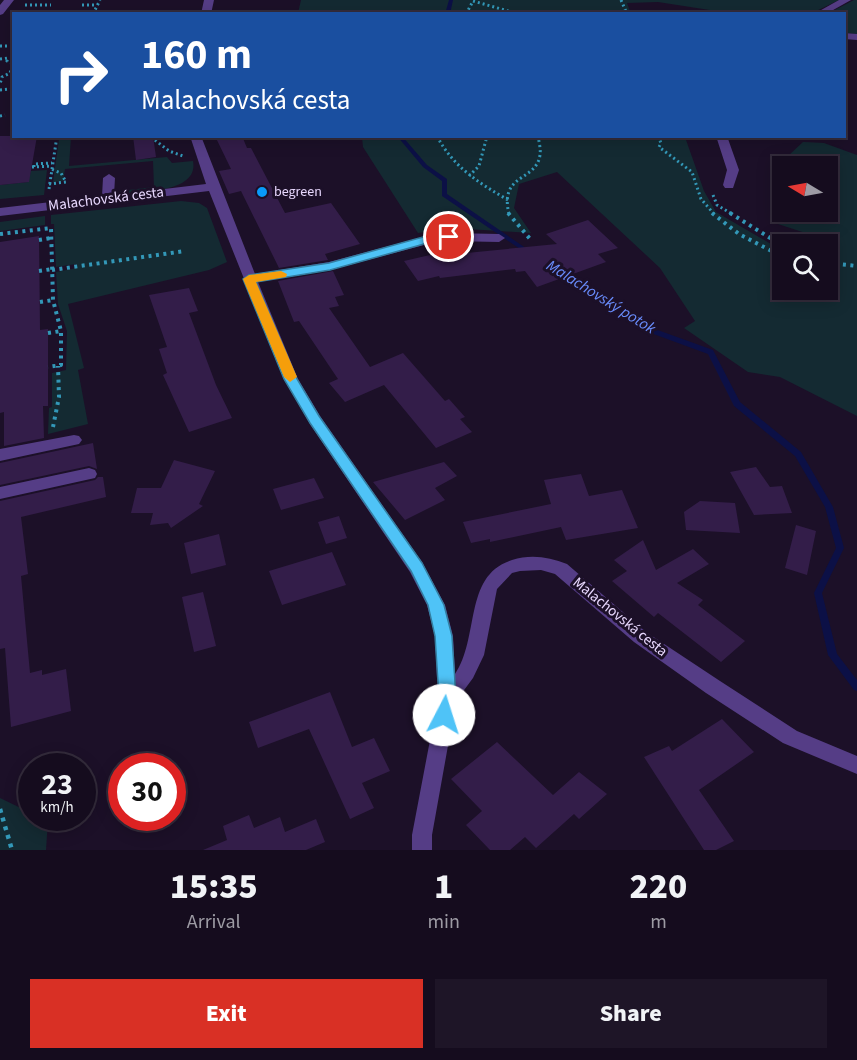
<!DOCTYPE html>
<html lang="en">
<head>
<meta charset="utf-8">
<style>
  :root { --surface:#150c1e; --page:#1e1527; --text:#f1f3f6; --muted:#9d9ba4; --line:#342c3c; --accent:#d93025 }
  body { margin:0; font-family:"Source Sans 3",sans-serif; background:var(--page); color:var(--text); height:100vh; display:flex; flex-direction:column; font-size:22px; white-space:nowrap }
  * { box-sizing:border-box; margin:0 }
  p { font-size:20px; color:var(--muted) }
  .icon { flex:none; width:33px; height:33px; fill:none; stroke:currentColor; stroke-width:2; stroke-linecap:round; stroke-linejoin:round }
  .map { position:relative; height:850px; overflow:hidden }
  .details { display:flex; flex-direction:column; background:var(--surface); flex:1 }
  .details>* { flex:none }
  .hud { position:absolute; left:12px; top:12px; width:834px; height:126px; border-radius:0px; box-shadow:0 3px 15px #0003,0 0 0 2px var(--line); background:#1a4fa0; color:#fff; overflow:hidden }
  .needle { width:39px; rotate:280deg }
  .fabs { position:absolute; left:772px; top:156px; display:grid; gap:12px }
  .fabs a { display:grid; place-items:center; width:66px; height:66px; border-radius:0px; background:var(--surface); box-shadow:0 3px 15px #0003,0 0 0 2px var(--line); font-size:30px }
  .speed { position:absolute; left:18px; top:753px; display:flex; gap:12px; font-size:30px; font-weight:700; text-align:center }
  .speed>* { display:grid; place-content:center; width:78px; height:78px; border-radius:50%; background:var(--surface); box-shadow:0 3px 15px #0003,0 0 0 2px var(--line); line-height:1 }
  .speed small { font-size:15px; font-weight:400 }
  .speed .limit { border:9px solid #d22; background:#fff; color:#111 }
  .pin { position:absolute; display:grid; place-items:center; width:51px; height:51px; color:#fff; margin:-26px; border:3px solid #fff; border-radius:50%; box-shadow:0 2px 6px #0007 }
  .me { position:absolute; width:66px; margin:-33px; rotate:5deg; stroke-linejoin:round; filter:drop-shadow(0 0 4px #0008) }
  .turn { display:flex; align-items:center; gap:21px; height:126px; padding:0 30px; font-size:27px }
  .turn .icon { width:78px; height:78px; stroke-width:2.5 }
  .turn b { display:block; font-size:42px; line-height:51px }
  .eta { display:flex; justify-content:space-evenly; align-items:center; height:102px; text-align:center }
  .eta b { font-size:36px; font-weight:800; line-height:42px }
  .cta { display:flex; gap:12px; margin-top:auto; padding:12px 30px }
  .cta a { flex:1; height:69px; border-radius:0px; background:var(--accent); color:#fff; font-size:24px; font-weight:800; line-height:69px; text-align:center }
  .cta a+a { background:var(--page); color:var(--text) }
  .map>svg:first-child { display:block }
</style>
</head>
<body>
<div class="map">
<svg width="857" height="850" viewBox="0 0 857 850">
  <rect width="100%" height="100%" fill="#1c1028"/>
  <path fill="#142a32" d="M301 0H839L810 14 729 13 658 2 627 3 631 14 298 13Z
    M854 0H857V34L845 33 844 14H827Z
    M62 137H71L69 166 167 157 172 163 193 161C199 193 142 191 120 194V191L154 187 153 161 65 169 63 181 53 182 59 139Z
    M362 137H685L704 191 716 212 783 251V290H828V262L839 244 778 224 787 212H828V166H793L788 156 803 142 824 143 857 155V416L780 377 748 372 684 328 695 321 660 268 557 172 519 184 514 208 531 233 453 228 418 233 363 147Z
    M47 170 44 195 0 199V185L28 182 31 171Z
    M181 201 199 203 207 208 227 262 209 270 68 304 84 368 78 370 88 424 48 434 49 408 52 407V373L66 370 67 331 58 304 56 272 77 268 76 264 56 267 54 224H51V215Z
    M45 216V225L0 231V222Z
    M0 798 31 813 32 818 48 820 46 850H0Z"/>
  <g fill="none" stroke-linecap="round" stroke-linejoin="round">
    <path fill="#0c1046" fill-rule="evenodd" d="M449 0H453L450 14H445Z
      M397 136H402L427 165 447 179V194L530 251V253H526L442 196V181L423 167Z
      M558 269 652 328 713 350 740 402 801 452 833 507 844 548 822 593 837 654 857 680V691L854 690 828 655 814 593 836 548 825 507 795 456 734 406 708 354 648 332 556 272 555 271Z"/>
  </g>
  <path fill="#331d49" d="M0 136H37L29 182 0 185Z
    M133 136H153L156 157 136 160Z
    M215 136H242L247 148H251L285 213 331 203 360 244 325 254 328 260 279 268 241 191 229 194 219 171 231 169Z
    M588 220 618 248 598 254 606 262 537 287 525 271 516 272 515 269 440 278 439 276 418 281 404 261 443 252 446 255 557 244 546 234Z
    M39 236 40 330 48 329V406H43L44 438 4 446V412L0 413V242Z
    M333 271 344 295 335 297 339 306 329 308 370 367 403 353 445 401 449 399 465 417 460 419 472 432 436 448 384 385 345 402 329 383 338 379 299 321 294 322 278 281Z
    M189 288 198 311 189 313 216 385 232 418 189 432 163 375 167 373 159 349 167 347 149 295Z
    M93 443 97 469 89 466 0 485V463Z
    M174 460 215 471 199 504 203 506 171 528 168 523 150 525 153 513H131L137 488H161Z
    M444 462 457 476 435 488 445 500 405 520 373 482Z
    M756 467 770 487 782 486 792 513 754 515 730 472Z
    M581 474 589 496 622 490 638 528 566 540 561 527 490 542V539L471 543 463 522 551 504 544 480Z
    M98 477H103L106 497 21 517 28 574 21 576 30 673 42 670V675L66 669 71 711 11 727 5 648 0 649V501L95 480Z
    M314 478 324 498 281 510 273 489Z
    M700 501 735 503 740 533 686 530 684 512Z
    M339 516 347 538 326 544 318 522Z
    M796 525 816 531 807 575 785 568Z
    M219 534 226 565 191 574 184 543Z
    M643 540 656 570 693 549 709 564 677 583 703 600 698 605 745 641 721 662 658 613 654 617 612 581 627 571 614 560Z
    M332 552 346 585 282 605 269 571Z
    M203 592 216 646 194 652 182 597Z
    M330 692 352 747 374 738 390 771 362 783 374 808 350 819 309 729 258 748 249 722Z
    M722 719 754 752 699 790 734 841 716 850H704L644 757 669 746 672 751Z
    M497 742 553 795 579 772 607 794 579 819 574 814 536 848 525 837 510 850H490L466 825 482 811 451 779Z
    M249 815 254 828 280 817 285 832 316 819 325 842 306 850H203L227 840 223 826Z"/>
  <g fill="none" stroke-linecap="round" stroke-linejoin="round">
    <path stroke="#3398b8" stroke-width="3" stroke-dasharray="2 3" stroke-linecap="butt" d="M621 0 627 14
      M473 1 508 11V14
      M25 5H51
      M82 5H97
      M93 14 100 0
      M466 14 473 1
      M0 46H14
      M0 59 8 58 7 61 13 64 10 73 2 77 0 84
      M0 90 10 89
      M0 116 5 115
      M437 136C453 167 479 183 508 200
      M658 136 661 143 659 147 692 172 701 199 714 214
      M151 137 169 151 183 156
      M36 138 57 137
      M32 167 52 166
      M34 167V164L52 163
      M469 176 479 166 487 136
      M49 184 66 182 61 173 51 169
      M49 189 57 136
      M713 195 717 205 732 214
      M509 214C499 173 536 182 540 155 541 150 539 142 538 136"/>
    <path stroke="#3398b8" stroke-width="4" stroke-dasharray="3 4.5" stroke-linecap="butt" d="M508 213 531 240
      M712 213 739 234 783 257
      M730 213 783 246
      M0 234 51 228 53 300 61 331V365L48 367
      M39 240 51 238
      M828 263 857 266
      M52 270 185 251
      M39 271 52 269
      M40 302 53 300
      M48 333 61 331
      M53 427 59 397 58 366"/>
    <path stroke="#3398b8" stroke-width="4.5" stroke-dasharray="4 5" stroke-linecap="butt" d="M0 809 12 850"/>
    <path fill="#553d86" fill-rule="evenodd" d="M4 0H14L3 14 0 15V5Z
      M204 0H214L211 14H201Z
      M839 0H851L826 14H814Z
      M844 33 857 34V40L844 39Z
      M190 136H201L255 274 329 262 423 237 449 233 499 234 505 238 499 242 449 241 424 245 330 270 258 282 298 379 320 416 422 562 445 605 453 636 455 674C480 638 463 575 512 560 531 554 549 557 567 564L646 632 720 681 797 731 857 756V774L783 743 706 693 634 642 555 574 541 570 520 571 512 573 497 589 484 655 473 678 456 701 432 835V850H412V835L438 698 435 636 427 605 410 572 310 424 284 379 209 191 0 216V208L102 196 103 178 109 174 115 178 114 195 206 184Z
      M716 136H727L739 170 733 188H725L723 185 727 170Z
      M74 435 79 436 82 440 79 444 0 461V449Z
      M89 468 95 470 97 474 95 478 0 499V487Z"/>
  </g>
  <path fill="#4fc3f7" stroke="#337fa1" stroke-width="1.5" d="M449 234 454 237 453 240 424 244 330 270 256 282 297 379 319 416 422 563 444 605 452 636 456 698 450 720 444 722 438 720 436 715 439 698 435 636 428 605 411 571 310 423 284 379 243 279 249 275 329 263 423 237Z"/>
  <path fill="#f59e0b" d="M281 271 287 274 286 277 256 282 297 377 290 382 284 377 243 279 249 275Z"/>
  <circle fill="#099afa" stroke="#1c1028" stroke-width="2" cx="262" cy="192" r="6"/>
  <g text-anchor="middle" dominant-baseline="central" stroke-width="6" stroke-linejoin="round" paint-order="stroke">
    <g font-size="14" fill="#e8d8fe" stroke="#1c1028" text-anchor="start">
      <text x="274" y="192">begreen</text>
    </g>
    <g font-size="15" fill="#e8d8fe" stroke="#1c1028">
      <text transform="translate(106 199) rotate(-7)">Malachovská cesta</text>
      <text transform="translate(620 617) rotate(39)">Malachovská cesta</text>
    </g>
    <g font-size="16" font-style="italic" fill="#698cfc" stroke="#1c1028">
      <text transform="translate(601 297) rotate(32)">Malachovský potok</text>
    </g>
  </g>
</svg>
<div class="fabs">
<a><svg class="needle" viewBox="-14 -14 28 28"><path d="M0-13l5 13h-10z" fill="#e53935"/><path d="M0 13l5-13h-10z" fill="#9d9ba4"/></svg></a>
<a><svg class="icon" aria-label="search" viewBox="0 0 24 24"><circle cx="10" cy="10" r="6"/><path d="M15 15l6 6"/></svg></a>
</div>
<div class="speed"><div>23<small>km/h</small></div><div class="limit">30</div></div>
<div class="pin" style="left:449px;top:237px;background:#d93025"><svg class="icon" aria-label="arrive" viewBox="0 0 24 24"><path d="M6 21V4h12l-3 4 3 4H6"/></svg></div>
<svg class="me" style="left:444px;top:715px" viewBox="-20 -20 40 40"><circle r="19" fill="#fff"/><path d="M0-13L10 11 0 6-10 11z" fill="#4fc3f7"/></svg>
<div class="hud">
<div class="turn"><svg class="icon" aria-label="right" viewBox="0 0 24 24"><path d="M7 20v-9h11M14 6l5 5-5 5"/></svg><div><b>160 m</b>Malachovská cesta</div></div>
</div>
</div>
<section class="details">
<div class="eta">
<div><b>15:35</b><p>Arrival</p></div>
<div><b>1</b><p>min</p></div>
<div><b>220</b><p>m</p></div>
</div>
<div class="cta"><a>Exit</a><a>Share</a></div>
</section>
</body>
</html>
